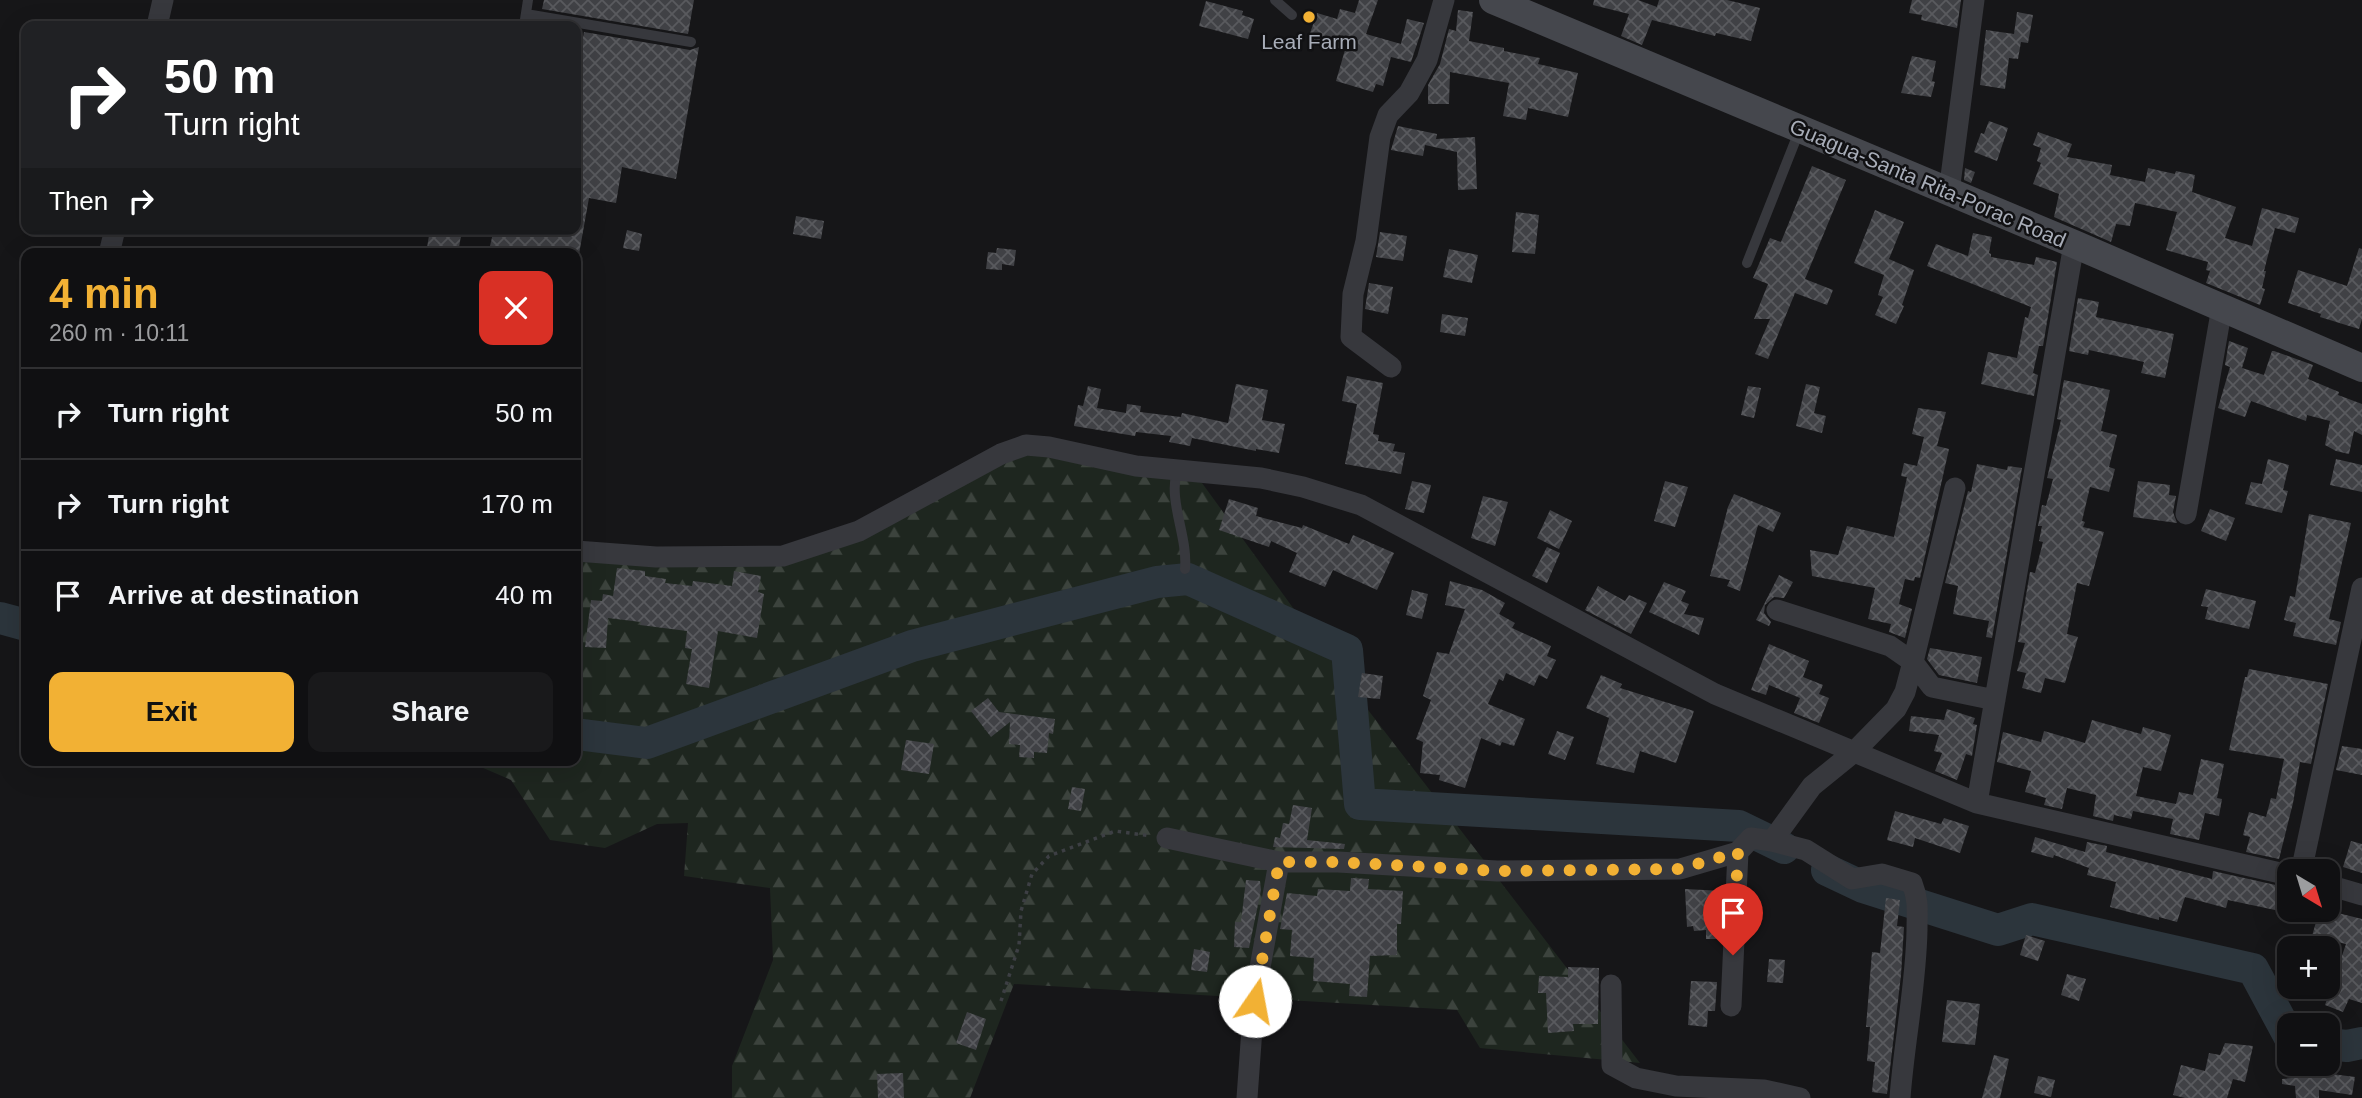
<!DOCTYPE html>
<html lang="en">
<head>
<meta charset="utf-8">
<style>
  :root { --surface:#101012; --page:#19191b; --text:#f1f3f6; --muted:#9c9d9f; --line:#303032; --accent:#f2b134 }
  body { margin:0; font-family:Helvetica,sans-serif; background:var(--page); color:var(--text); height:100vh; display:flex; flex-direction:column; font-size:26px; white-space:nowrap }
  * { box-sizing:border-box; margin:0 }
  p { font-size:23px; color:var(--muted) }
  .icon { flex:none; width:38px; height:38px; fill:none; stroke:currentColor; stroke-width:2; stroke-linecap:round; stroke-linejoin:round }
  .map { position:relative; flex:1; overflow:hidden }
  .sheet { position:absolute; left:21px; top:248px; width:560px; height:518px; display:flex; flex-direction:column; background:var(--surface); border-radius:14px; box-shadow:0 7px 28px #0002,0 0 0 2px var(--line) }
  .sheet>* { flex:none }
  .top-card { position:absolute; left:21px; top:21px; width:560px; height:214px; border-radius:14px; box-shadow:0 7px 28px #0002,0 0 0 2px var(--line); background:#202124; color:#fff; overflow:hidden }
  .needle { width:46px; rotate:142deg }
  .buttons { position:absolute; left:2277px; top:859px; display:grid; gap:14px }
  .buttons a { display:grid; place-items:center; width:63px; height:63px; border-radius:14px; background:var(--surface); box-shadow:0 7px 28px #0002,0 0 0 2px var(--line); font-size:35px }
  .pin { position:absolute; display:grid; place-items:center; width:60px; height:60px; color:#fff; margin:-72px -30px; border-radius:50% 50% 50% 0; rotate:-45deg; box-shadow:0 0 7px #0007 }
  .pin .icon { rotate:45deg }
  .me { position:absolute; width:77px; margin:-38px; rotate:12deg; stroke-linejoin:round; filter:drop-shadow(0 0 5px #0008) }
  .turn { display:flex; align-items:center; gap:24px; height:147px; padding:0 28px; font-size:32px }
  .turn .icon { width:91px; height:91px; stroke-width:2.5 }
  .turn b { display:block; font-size:49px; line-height:60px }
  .then { display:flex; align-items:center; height:66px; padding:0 28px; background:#0003; gap:14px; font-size:26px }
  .round { display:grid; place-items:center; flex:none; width:74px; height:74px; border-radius:14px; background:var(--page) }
  .head { display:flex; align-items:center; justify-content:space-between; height:119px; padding:0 28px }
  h1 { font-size:42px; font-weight:800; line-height:52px; color:var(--accent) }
  .button { display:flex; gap:14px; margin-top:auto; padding:14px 28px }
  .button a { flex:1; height:80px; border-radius:14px; background:var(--accent); color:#111; font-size:28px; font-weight:800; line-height:80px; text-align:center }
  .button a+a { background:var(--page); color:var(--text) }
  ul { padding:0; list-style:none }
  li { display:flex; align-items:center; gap:21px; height:91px; padding:0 28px; border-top:2px solid var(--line) }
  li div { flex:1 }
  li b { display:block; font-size:26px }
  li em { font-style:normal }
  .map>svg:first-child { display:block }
</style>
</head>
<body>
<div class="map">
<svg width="2362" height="1098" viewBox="0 0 2362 1098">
  <defs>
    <pattern id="forest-firs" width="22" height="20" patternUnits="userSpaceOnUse" patternTransform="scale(1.75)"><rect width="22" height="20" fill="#1e261f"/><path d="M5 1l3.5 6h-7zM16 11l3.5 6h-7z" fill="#3c433d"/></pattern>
    <pattern id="building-cross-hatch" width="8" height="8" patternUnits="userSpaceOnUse" patternTransform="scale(1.75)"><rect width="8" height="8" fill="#404145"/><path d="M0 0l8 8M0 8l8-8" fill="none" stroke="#595a5e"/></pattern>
  </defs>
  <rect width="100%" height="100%" fill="#161618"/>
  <path fill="url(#forest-firs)" d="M1025 452 1179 477 1202 483 1355 693 1640 1063 1480 1048 1457 1010 1014 984 970 1098H732V1066L773 960 770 888 684 876 688 823 657 824 605 848 550 840 511 780 467 761H576V558L785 561Z"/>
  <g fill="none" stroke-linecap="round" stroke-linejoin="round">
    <path stroke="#2c353c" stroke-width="32" d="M0 618 26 625
      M576 734 647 743 912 646 1157 582 1188 579 1347 650 1360 804 1739 826 1784 848
      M1827 870 1863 887 1998 930 2032 919 2253 969 2289 1036
      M2328 1044 2347 1046 2362 1043"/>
  </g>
  <path fill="url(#building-cross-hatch)" d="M544 0H694L688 34 542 9Z
    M1359 0H1378L1366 34 1401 44 1407 19 1424 23 1411 62 1391 57 1383 86 1376 84 1373 92 1336 81 1345 50 1308 39 1317 13 1337 19 1340 9 1355 13Z
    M1594 0H1638L1657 7 1659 0H1727L1760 8 1751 41 1716 33 1715 36 1652 20 1642 45 1621 36 1629 14 1593 5Z
    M1912 0H1961L1957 28 1921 20 1922 15 1909 13Z
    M1206 1 1243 11 1242 15 1254 19 1248 39 1199 26Z
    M1458 10 1473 12 1469 41 1504 48V51L1540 58 1538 64 1578 73 1568 117 1528 108 1526 120 1503 116 1509 83 1450 72 1449 104H1428V85L1440 64 1449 29 1456 31Z
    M2017 12 2033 15 2028 43 2021 42 2018 59 2009 58 2005 89 1980 85 1986 30 2014 34Z
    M584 32 690 50 699 47 676 179 622 167 616 203 589 198 579 254H529L490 246 494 229H579H576V77Z
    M1912 56 1936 61 1932 81 1935 82 1931 97 1901 93Z
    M1989 121 2008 128 1997 161 1974 152 1981 133 1984 134Z
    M1398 126 1437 134 1436 139 1475 137 1477 189 1458 190 1457 152 1425 145 1423 156 1391 150Z
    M2038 132 2072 144 2067 157 2112 165 2110 175 2145 182 2148 168 2175 174 2176 171 2195 175 2192 192 2236 207 2225 238 2252 246 2262 208 2299 218 2295 233 2275 228 2264 271H2266L2262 288 2265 289 2260 305 2206 283 2210 271 2206 270 2208 262 2166 250 2177 212 2135 203 2130 226 2116 224 2111 242 2054 217 2059 194 2033 184 2041 163 2037 161 2041 148 2033 145Z
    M1812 166 1846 180 1805 279 1833 290 1827 305 1795 293 1768 359 1755 354 1770 319H1754L1768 284 1753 278 1770 238 1781 242Z
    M1965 168 1975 172 1971 183 1964 180Z
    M1875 210 1904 222 1889 259 1914 270 1902 305 1904 306 1896 324 1875 315 1883 297 1878 295 1884 275 1854 263Z
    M1516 212 1539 215 1535 254 1512 252Z
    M796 216 824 221 821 239 793 234Z
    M430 229H462L458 254H426Z
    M627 230 642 234 639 251 623 248Z
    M1380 232 1407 236 1403 261 1376 257Z
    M1973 233 1992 237 1989 253 1991 254V257L2034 265 2036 257 2057 262 2043 346H2039L2033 373 2038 375 2034 396 1981 384 1988 352 2017 358 2025 317 2028 318 2031 307 1927 266 1936 244 1968 256Z
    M997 248 1016 250 1014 266 1002 264V270L986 269 988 252 996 253Z
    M2359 248 2362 249V319L2359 329 2320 317 2321 314 2288 303 2298 270 2347 286Z
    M1449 249 1478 255 1472 283 1443 277Z
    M1369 283 1393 287 1388 314 1365 309Z
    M2078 298 2099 302 2096 317 2174 334 2165 378 2141 373 2144 362 2089 350 2088 355 2069 351Z
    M1442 314 1468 318 1465 336 1440 332Z
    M2229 341 2248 348 2242 368 2264 375 2272 351H2274L2313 365 2308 379 2339 392 2338 395 2362 404V435L2354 431 2349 454 2336 451 2325 445 2330 421 2307 415 2306 421 2251 401 2245 417 2218 408 2230 367 2225 365Z
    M1347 376 1383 383 1373 434 1379 435 1378 441 1395 444 1393 451 1405 453 1401 474 1345 464 1357 404 1342 401Z
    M2064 380 2110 390 2101 431 2117 435 2109 467 2115 469 2109 492 2090 487 2082 521 2085 522 2083 527 2104 532 2089 586 2077 583 2067 634 2078 637 2065 683 2045 678 2041 693 2022 688 2026 673 2017 671 2025 643 2018 642 2030 572 2035 573 2043 542 2039 541 2042 526H2038L2042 505 2046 506 2053 479 2047 478 2061 420 2057 419Z
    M1236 384 1268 390 1262 420 1285 424 1279 453 1256 449V451L1192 438 1190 446 1169 442 1171 436 1136 432 1135 436 1074 426 1078 405 1083 406 1088 386 1101 389 1097 408 1126 413 1127 404 1141 406 1140 412 1181 417 1182 413 1228 423Z
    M1806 384 1820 387 1814 413 1826 416 1822 433 1796 426Z
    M1748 386 1761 388 1754 418 1741 415Z
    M1918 408 1946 412 1937 446 1949 449 1920 578 1915 577 1914 581 1905 579 1899 604 1912 609 1905 638 1889 632 1891 624 1868 619 1875 588 1812 576 1810 550 1838 555 1847 526 1894 537 1907 477 1901 476 1904 463 1917 466 1924 437 1912 434Z
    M2268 459 2289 465 2283 490 2288 491 2282 513 2245 504 2251 482 2262 484Z
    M2336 459 2362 465V492L2330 485Z
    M1977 464 2007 470 2008 466 2022 468 1992 638 1986 637 1989 621 1953 614 1958 586 1945 583 1968 491 1971 492Z
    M1412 481 1431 485 1424 513 1405 509Z
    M1665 481 1688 487 1675 527 1654 521Z
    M2138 481 2170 485 2169 495 2176 496 2173 512 2177 523 2133 517Z
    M1734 494 1781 513 1773 532 1758 525 1740 591 1727 586 1730 580 1710 576 1728 507Z
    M1483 496 1508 502 1495 546 1471 538Z
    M1229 499 1258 508 1256 516 1302 528 1303 525 1349 544 1353 535 1394 553 1377 590 1333 570 1325 587 1289 572 1297 553 1271 541 1269 547 1219 530Z
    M2210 509 2235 518 2226 541 2201 531Z
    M1550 510 1572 521 1559 549 1537 538Z
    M2309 514 2351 523 2329 619 2341 622 2336 645 2293 636 2296 623 2284 620 2290 596 2295 597Z
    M1547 547 1560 553 1547 583 1532 576Z
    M617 568 645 571V576L666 579 665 583 692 586 693 581 732 586 734 571 761 576 758 592 764 594 757 638 718 631 709 688 686 684 692 649 685 648 687 631 640 625 641 622 608 618 606 648 585 647 591 600 602 601 603 594 613 596Z
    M1779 575 1793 582 1784 598 1774 597 1765 605 1764 613 1771 622 1769 626 1756 620Z
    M1450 581 1482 590 1505 603 1499 614 1515 623 1512 628 1551 646 1547 656 1556 660 1547 679 1539 675 1534 686 1506 673 1503 681 1499 679 1488 704 1525 719 1514 746 1502 742 1500 746 1481 738 1465 788 1439 780 1440 775 1420 773 1423 742 1416 739 1431 700 1423 696 1437 652 1449 654 1465 609 1445 605Z
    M1664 582 1686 591 1681 601 1689 604 1684 614 1704 618 1699 635 1649 612Z
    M1598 586 1625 601 1629 595 1647 603 1631 634 1585 610Z
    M2206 589 2256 601 2249 629 2205 619 2208 607 2201 606Z
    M1412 590 1428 594 1422 619 1406 615Z
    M1769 644 1809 661 1803 677 1823 685 1819 694 1829 698 1819 723 1794 713 1800 698 1769 685 1766 695 1751 690Z
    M1930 648 1982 657 1977 683 1939 675 1927 659Z
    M2249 669 2328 684 2311 764 2300 762 2293 803 2279 859 2246 852 2250 837 2243 835 2249 812 2266 817 2271 798 2276 799 2284 759 2229 750 2245 677H2247Z
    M1362 673 1383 676 1380 699 1358 697Z
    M1601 675 1622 684 1620 688 1694 711 1676 763 1640 751 1634 773 1596 764 1609 718 1586 708Z
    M988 698 999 712 1055 719 1053 734 1049 733 1047 753 1034 752V758L1019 757 1020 745 1009 744 1010 722 991 737 971 711Z
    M1947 709 1975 718 1973 724 1977 725 1972 756 1966 754 1957 780 1935 771 1942 753 1934 751 1939 735 1909 731 1911 716 1944 720Z
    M2092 720 2141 734 2143 727 2171 735 2161 771 2143 767 2136 796 2176 804 2179 792 2193 795 2201 759 2224 764 2217 798 2222 799 2219 816 2205 813 2199 840 2170 834 2173 819 2133 811 2131 819 2114 815 2113 821 2093 816 2096 795 2067 788 2062 809 2044 805 2046 798 2025 792 2031 771 1997 762 2003 732 2041 742 2044 731 2085 743Z
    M1557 731 1574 737 1565 760 1548 754Z
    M906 740 934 744 929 774 901 770Z
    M2342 746 2362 749V775L2336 770Z
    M1072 787 1085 789 1081 811 1068 809Z
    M1293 805 1312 808 1307 840 1345 844 1344 849 1273 847 1275 837 1280 838 1283 823 1289 824Z
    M1895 811 1941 824 1944 818 1969 826 1960 853 1915 838 1913 847 1887 840Z
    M2035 837 2085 852 2087 842 2107 846 2106 852 2212 879 2213 871 2289 888V913L2228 900 2226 908 2185 897 2177 922 2159 917V920L2110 907 2116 882 2087 875 2089 868 2054 855 2053 858 2031 852Z
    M2351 841 2362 844V873L2343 867Z
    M1351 878 1369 879 1368 889 1403 891 1401 924H1397V955L1370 956 1367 997 1349 996 1350 984 1313 981 1314 958 1290 956 1292 930 1280 929 1287 893 1317 896 1318 889 1350 891Z
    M1246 880 1260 881 1261 890 1249 948 1234 947 1235 922H1241Z
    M1685 889 1723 891 1721 939H1706V930L1694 931 1693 926 1687 927Z
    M1886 898 1900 900 1897 926 1904 927 1901 975 1887 1094 1872 1092 1875 1062 1867 1061 1870 1027H1866L1872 952 1880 953Z
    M2290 910H2326L2362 919V1003L2349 999 2343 1012 2325 1005 2346 944 2312 936 2316 922 2289 916Z
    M2026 935 2045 941 2038 961 2020 955Z
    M1194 949 1210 952 1207 972 1191 970Z
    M1769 959 1785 960 1783 983 1767 982Z
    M1568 967 1599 968 1598 1024H1573L1574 1031 1548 1033 1546 993H1538L1539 976 1568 977Z
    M2067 974 2086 979 2079 1001 2061 995Z
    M1691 981 1717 982 1715 1011H1708L1707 1027 1688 1025Z
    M1947 1000 1980 1004 1975 1045 1942 1042Z
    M967 1012 986 1019 976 1050 956 1043Z
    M2225 1043 2253 1046 2245 1082 2233 1079 2227 1098H2185L2173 1095 2181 1065 2205 1071 2209 1053 2220 1055Z
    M1994 1055 2009 1059 2000 1098H1982Z
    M2313 1067 2332 1069V1074L2355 1077 2352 1095 2319 1090V1098H2296L2295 1086 2282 1084V1079L2312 1076Z
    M903 1073 904 1098H878L877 1074Z
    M2038 1076 2055 1080 2051 1097 2034 1093Z"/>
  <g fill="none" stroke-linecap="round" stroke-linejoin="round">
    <path stroke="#3d3f44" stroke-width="3.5" stroke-dasharray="3.5 5" stroke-linecap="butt" d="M1001 1001 1019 945 1021 911 1032 874 1049 856 1115 831 1151 836"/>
    <path stroke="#37383d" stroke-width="10" d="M1275 0 1292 15
      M526 14 691 42
      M524 26 528 0
      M1747 263 1800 129
      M1177 470C1168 502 1188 536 1185 569"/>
    <path stroke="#37383d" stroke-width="21" d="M157 26 163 0
      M1949 192 1974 0
      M109 254 115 229
      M1391 367 1351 337 1353 294 1366 241 1380 137 1388 115 1409 93 1427 60 1444 0
      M2186 514 2222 307
      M576 551 656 557 783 556 859 531 1001 454 1026 445 1049 447 1136 466 1261 478 1303 487 1361 505 1715 694 1977 803 2289 875
      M1777 610 1890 646 1913 662 1932 687 1995 700
      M1977 803 2074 244
      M1167 838 1279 862H1338L1497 871 1680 869 1738 852 1751 838 1772 841 1806 850 1852 879 1882 874 1912 883C1919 901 1917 911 1917 930 1916 987 1904 1042 1900 1098
      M1772 841 1812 786 1854 752 1896 709 1905 692 1913 662 1955 488
      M2301 872 2362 588
      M2328 885 2362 895
      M1611 985 1612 1065 1636 1078 1676 1086 1764 1090 1800 1098
      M1731 1006 1738 852
      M1247 1098 1254 1001 1279 862"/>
    <path stroke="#45474d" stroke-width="28" d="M1493 0 2074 244 2362 368"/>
  </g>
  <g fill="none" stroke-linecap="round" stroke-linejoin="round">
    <path stroke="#f2b134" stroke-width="12" stroke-dasharray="0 21.6" d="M1255 1001 1279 862H1338L1497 871 1680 869 1738 852 1733 955"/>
  </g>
  <circle fill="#f2b134" stroke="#111113" stroke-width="2.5" cx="1309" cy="17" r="7"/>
  <g text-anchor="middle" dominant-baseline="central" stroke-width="5" stroke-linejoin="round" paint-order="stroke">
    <g font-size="21" fill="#a8adb8" stroke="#111113">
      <text x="1309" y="41">Leaf Farm</text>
    </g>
    <g font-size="21" fill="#a8adb8" stroke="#111113">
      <text transform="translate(1928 183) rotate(23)">Guagua-Santa Rita-Porac Road</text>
    </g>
  </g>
</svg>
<div class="buttons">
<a><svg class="needle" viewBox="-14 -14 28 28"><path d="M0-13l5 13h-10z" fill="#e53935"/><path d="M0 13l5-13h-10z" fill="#9c9d9f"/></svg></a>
<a>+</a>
<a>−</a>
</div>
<div class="pin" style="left:1733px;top:955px;background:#d93025"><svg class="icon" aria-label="arrive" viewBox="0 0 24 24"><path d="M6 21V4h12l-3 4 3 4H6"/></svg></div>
<svg class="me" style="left:1255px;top:1001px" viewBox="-20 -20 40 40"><circle r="19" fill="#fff"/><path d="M0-13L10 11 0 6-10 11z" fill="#f2b134"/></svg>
<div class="top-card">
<div class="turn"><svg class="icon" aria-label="right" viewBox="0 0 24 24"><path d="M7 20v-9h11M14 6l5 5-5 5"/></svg><div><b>50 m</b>Turn right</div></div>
<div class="then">Then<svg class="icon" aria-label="right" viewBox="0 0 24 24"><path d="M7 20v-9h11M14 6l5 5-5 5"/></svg></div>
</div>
<section class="sheet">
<div class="head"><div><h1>4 min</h1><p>260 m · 10:11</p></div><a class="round" style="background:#d93025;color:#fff"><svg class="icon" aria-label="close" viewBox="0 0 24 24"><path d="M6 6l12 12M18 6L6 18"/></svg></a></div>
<ul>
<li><svg class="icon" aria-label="right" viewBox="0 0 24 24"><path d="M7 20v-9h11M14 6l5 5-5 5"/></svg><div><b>Turn right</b></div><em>50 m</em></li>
<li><svg class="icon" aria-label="right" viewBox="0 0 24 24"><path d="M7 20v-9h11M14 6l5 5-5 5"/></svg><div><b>Turn right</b></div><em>170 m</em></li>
<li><svg class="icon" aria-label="arrive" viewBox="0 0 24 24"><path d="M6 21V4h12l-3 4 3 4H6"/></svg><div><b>Arrive at destination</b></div><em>40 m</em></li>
</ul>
<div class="button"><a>Exit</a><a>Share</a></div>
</section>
</div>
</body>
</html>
